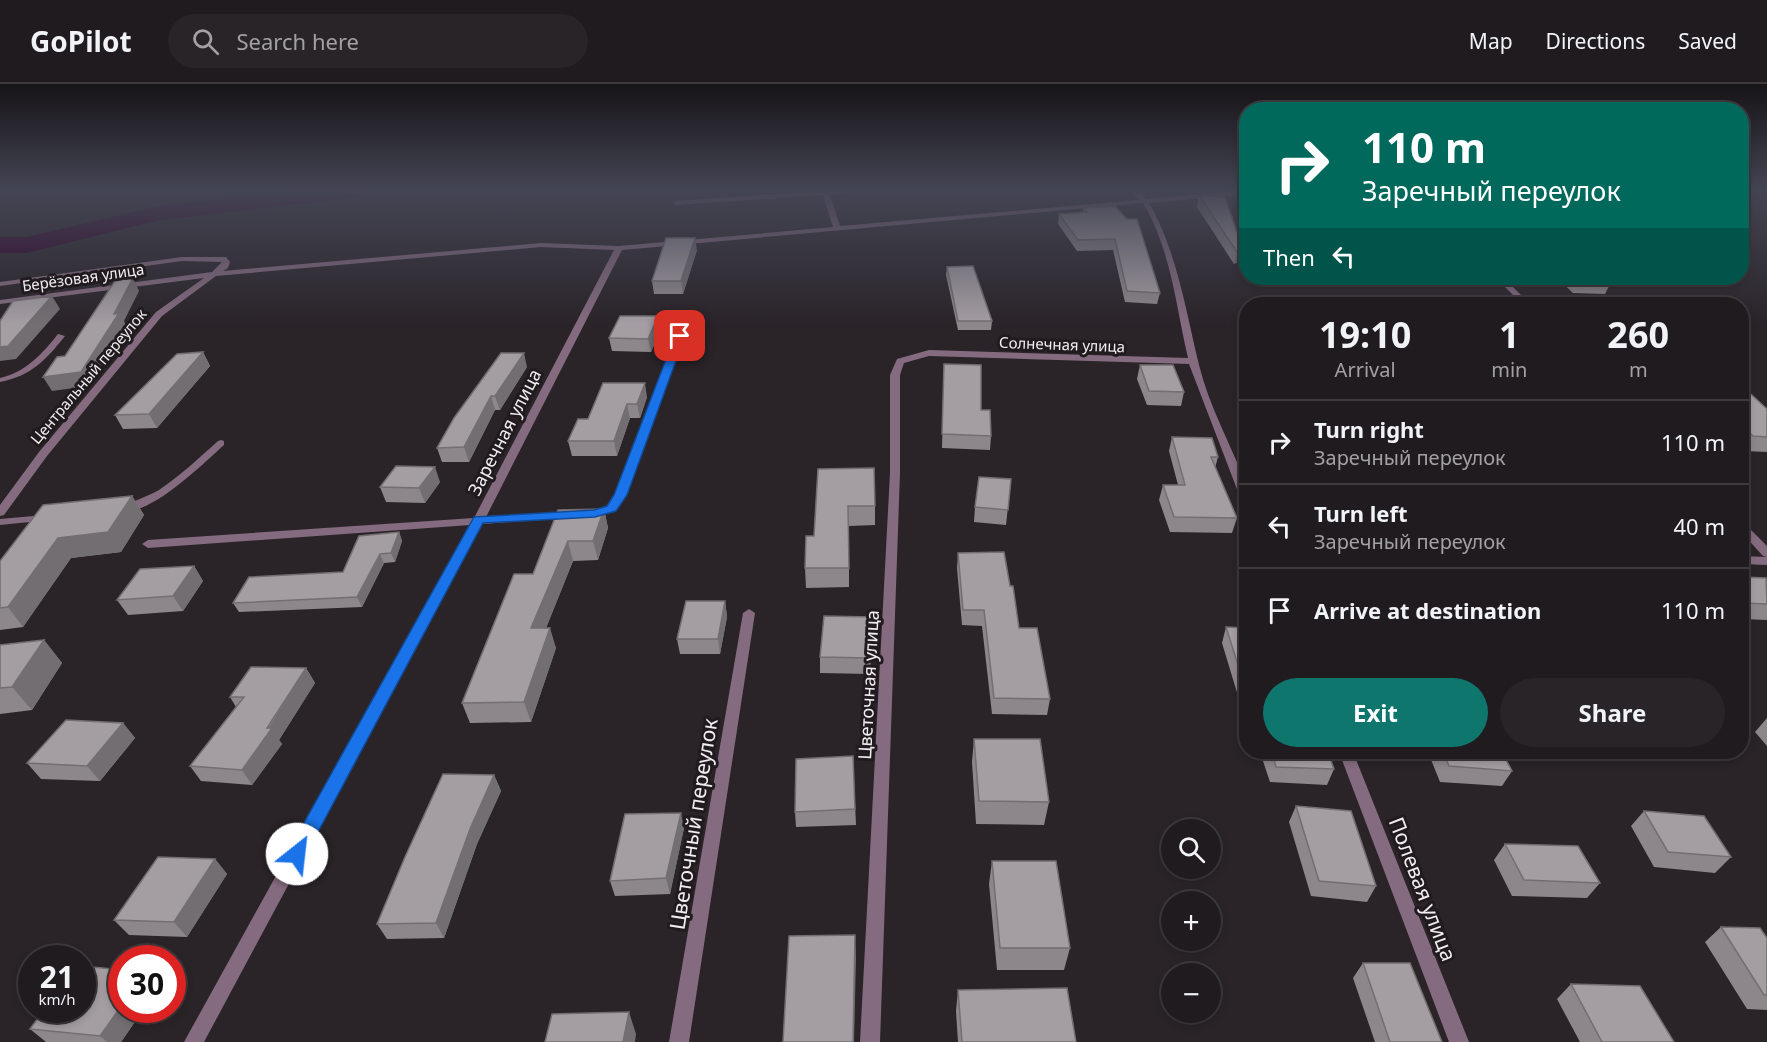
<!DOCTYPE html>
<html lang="en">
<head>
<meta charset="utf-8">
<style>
  :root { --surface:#201b1f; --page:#282428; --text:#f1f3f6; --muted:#a2a1a4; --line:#3d393d; --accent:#0f766e }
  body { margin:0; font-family:"Noto Sans",sans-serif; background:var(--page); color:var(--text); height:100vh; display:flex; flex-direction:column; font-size:22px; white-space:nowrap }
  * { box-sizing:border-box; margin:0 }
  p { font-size:20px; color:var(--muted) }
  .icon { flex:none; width:33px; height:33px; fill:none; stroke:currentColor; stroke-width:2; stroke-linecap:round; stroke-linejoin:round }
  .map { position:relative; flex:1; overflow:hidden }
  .sheet { position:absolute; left:1239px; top:213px; width:510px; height:462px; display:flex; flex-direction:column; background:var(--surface); border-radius:24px; box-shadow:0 3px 9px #0003,0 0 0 2px var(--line) }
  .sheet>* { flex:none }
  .banner { position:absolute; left:1239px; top:18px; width:510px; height:183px; border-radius:24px; box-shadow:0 3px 9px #0003,0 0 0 2px var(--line); background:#00695c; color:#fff; overflow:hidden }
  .tools { position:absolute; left:1161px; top:735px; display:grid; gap:12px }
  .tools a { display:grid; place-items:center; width:60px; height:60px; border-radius:50%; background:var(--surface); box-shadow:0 3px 9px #0003,0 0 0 2px var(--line); font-size:30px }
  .speed { position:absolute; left:18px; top:861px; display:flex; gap:12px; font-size:30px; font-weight:700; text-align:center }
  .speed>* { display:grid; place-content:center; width:78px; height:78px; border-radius:50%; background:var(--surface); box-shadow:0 3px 9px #0003,0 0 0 2px var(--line); line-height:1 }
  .speed small { font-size:15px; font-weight:400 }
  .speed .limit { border:9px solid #d22; background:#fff; color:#111 }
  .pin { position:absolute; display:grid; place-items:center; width:51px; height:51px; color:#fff; margin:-26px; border-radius:12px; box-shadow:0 3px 9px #0006 }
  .me { position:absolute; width:66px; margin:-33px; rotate:29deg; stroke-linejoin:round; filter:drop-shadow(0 0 4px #0008) }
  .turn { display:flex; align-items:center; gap:21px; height:126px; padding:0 24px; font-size:27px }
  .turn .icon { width:78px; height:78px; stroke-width:2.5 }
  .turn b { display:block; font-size:42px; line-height:51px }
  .then { display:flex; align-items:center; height:57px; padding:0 24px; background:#0003; gap:12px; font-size:22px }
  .eta { display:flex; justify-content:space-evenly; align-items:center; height:102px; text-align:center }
  .eta b { font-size:36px; font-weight:700; line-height:42px }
  .button { display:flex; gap:12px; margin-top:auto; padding:12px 24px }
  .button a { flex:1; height:69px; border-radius:36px; background:var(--accent); color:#fff; font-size:24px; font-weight:700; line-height:69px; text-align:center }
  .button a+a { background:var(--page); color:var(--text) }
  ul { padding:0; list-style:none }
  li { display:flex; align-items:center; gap:18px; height:84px; padding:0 24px; border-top:2px solid var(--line) }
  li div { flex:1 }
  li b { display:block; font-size:22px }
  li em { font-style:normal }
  header { display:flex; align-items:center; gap:36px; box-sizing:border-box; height:84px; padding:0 30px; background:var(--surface); border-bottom:2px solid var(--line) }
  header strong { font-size:28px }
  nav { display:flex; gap:33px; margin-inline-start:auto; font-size:21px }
  .search { width:420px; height:54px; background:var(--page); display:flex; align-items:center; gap:15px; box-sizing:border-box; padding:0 21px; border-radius:33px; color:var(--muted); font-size:22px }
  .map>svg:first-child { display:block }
</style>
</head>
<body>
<header>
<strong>GoPilot</strong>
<div class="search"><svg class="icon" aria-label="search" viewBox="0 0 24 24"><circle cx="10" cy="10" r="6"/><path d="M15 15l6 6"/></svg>Search here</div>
<nav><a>Map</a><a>Directions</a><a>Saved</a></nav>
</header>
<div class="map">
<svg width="1767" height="958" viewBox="0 0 1767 958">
  <rect width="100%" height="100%" fill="#2a2429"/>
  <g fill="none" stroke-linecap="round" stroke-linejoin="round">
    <path fill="#300029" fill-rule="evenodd" d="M298 106H373L370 111 362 113 160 136 26 169H0V153H26L160 122Z"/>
    <path fill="#856b7f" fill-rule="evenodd" d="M58 250 65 252C46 276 31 292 0 298V294C26 288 42 270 58 250Z
      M221 356 224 357V361C203 380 151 431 123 427L121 425C131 417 147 413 159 406 180 392 199 374 218 357Z
      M45 431 50 434 49 436 0 441V435Z"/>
    <path fill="#856b7f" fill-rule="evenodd" d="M839 106H877L830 111 840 142 1139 116 1132 106H1139L1146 115 1246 106V110L1149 119C1177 167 1186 228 1199 281 1209 322 1231 361 1246 400V416L1240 413 1189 280 929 272 904 279 900 291V389L880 958H860L890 389V291L897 275 929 266 1188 274C1176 223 1171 165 1143 119L622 166 486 433 569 428 575 431 569 434 482 440 204 958H184L470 441 148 464 142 460 148 456 474 434 614 166 541 163 216 192 162 232 47 372 4 431 0 432V421L39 368 156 228 204 194 0 220V216L212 188 222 178 182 177 0 202V198L182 173H226L230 178 228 184 223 187 541 159 619 162 833 143 823 111 676 121 673 119 676 117Z
      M1496 194H1504L1530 220H1522Z
      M680 249 684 252 627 411 616 426 590 433 586 432 584 430 586 428 608 422 616 411 676 252Z
      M1742 439 1746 441 1767 462V473L1763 472 1742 449Z
      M1742 472 1767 473V481L1742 480Z
      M749 525 755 529 689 958H669L743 529Z
      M1339 668H1353L1469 958H1449Z"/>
  </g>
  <path fill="#8d878b" d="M1199 111 1225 113 1240 177 1234 180 1197 123Z
    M1115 122 1160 209 1157 220 1125 218 1113 166 1077 167 1058 140 1059 130 1083 129V124Z
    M697 166 683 210H654L652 197Z
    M947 183 992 237 991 246H958L946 191Z
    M1557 194H1606L1611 198 1605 210 1573 209Z
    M658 232 661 245 651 268 612 267 609 254Z
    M203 268 210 282 157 344 123 345 115 331Z
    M944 280 981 326 991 352 990 366 942 364Z
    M1140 281 1184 308 1181 322 1147 321 1137 295Z
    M527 283 500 326H495L469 378H442L437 364 454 334Z
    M603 299 647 313 640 334H630L617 372H572L568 357 588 335Z
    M1742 302 1767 325V368L1744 367 1742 365Z
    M1172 353 1218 373 1215 384 1237 434 1232 449 1170 448 1159 416 1163 401H1178L1169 367Z
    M818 385 875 422V441L849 442V503L806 504 805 484 814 452Z
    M1011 395 1006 441 974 438 975 423Z
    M440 398 425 419 386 418 380 403Z
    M132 412 144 431 121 468 71 474 23 543 0 546V477Z
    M604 425 608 444 598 476 573 477 546 544 556 564 531 638 470 639 462 619 533 490 558 426Z
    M399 448 402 457 395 478 384 479 362 523 239 528 233 519 343 488Z
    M958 469 1010 502 1019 544 1050 615 1047 631 992 630 982 542 962 541 957 484Z
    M194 482 203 497 183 527 128 531 117 516Z
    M1742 493 1767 495V536L1742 535Z
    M725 517 727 533 720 570H680L677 555Z
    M872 533 870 590 820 589V573Z
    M1226 543 1246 544V635H1245L1222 559Z
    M44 556 62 579 32 626 0 630V561Z
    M306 584 315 599 279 656 282 660 252 701 201 697 190 682 236 623 230 613Z
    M1767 634V662L1755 648Z
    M123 639 135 654 100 697 41 695 27 679Z
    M974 655 1049 718 1044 741 976 740 972 678Z
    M1260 668H1328L1334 685 1327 701 1270 698Z
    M1428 668H1502L1512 687 1502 702 1440 698Z
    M853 672 856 741 796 743 795 728Z
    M494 691 501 707 477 760 444 854 387 855 377 840Z
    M1296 722 1376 802 1367 818 1311 812 1289 738Z
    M1644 727 1731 773 1715 789 1654 783 1631 742Z
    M684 744 670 810 615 812 610 797Z
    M1505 760 1600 799 1587 814 1512 812 1494 776Z
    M215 775 227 790 187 853 129 851 114 836Z
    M992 777 1070 864 1064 886H997L989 800Z
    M1721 843 1767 854V926L1747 925 1705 858Z
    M1363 879 1442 958H1375L1353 894Z
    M1571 900 1674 958H1580L1557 915Z
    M958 906 1076 958H958L956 927Z
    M122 926H143L121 958H46L30 945Z"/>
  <path fill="#736e71" d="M695 154 697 166 683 210 681 197Z
    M1243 165 1240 177 1234 180 1237 168Z
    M133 194 139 207 124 237 126 242 89 302 52 307 43 293 114 230Z
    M52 212 60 225 16 275 0 277V263Z
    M658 232 661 245 651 268 648 255Z
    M203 268 210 282 157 344 149 330Z
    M524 269 527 283 500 326 495 312Z
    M645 299 647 313 640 334 637 320Z
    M491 312 495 326 469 378 464 363Z
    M627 320 630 334 617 372 614 357Z
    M435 383 440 398 425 419 419 404Z
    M132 412 144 431 121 468 71 474 23 543 8 523 58 454Z
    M604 425 608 444 598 476 593 457Z
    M399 448 402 457 395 478 391 469Z
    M568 457 573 477 538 564 531 544Z
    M380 470 384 479 362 523 357 513Z
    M194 482 203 497 183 527 173 512Z
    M725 517 727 533 720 570 718 555Z
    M872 533V549L870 590V574Z
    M550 544 556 564 531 638 524 618Z
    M44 556 62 579 32 626 12 603Z
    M306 584 315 599 279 656 282 660 252 701 242 686Z
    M123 639 135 654 100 697 87 682Z
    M494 691 501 707 477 760 444 854 436 839 470 745Z
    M681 729 684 744 670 810 666 794Z
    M215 775 227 790 187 853 174 838Z
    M855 851 856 873 854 958H853Z
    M122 921V926H143L121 958H107L100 952Z
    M629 928 636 950 635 958H623Z"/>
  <path fill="#a49da2" stroke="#736e71" stroke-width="1.5" d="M1199 111 1225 113 1243 165 1237 168Z
    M1115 122 1127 135H1137L1160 209 1127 207 1115 155 1078 156 1059 130 1087 128 1083 124Z
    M666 154H695L681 197H652Z
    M973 182 992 237H958L947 183Z
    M117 194H133L114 230 119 229 81 288 43 293 57 273 65 272Z
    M1576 194H1606L1611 198 1579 196Z
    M52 212 8 262 0 263V237L13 217Z
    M620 232H658L648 255 609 254Z
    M203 268 149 330 115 331 177 270Z
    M501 269H524L495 312H491L464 363 437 364 454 334Z
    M944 280 981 281V326H990L991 352 942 350Z
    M1140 281H1173L1184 308 1149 307Z
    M603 299H645L637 320H627L614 357H568L578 335H588Z
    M1742 302 1767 325V353L1753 352 1742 341Z
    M1172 353 1212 354 1218 373H1211L1237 434 1174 433 1163 401H1185Z
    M396 382 435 383 419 404 380 403Z
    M874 384 875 422H848L849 484H805L806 452H814L818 385Z
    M979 393 1011 395 1008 426 975 423Z
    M132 412 108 448 58 454 8 523 0 524V477L43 421Z
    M604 425 593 457H568L531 544H550L524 618 462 619 514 490H533L558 426Z
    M399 448 391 469 380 470 357 513 233 519 249 493 343 488 359 452Z
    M1004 468 1010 502H1013L1019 544H1037L1050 615 994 614 984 526H963L958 469Z
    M194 482 173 512 117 516 140 485Z
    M1742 493 1766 494 1767 520 1742 519Z
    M686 517H725L718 555H677Z
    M824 532 872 533 870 574 820 573Z
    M1226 543 1246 544V606Z
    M44 556 12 603 0 604V561Z
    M251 583 306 584 267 644H272L242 686 190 682 244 613H230Z
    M66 636 123 639 87 682 27 679Z
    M974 655H1040L1049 718 979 717Z
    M1272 668H1328L1334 685 1276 683Z
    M1443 668H1502L1512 687 1449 682Z
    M853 672 855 725 795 728 796 675Z
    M443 690 494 691 470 745 436 839 377 840 405 773Z
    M1296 722 1351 727 1376 802 1319 797Z
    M1644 727 1704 732 1731 773 1668 768Z
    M681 729 666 794 610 797 625 730Z
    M1505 760 1578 762 1600 799 1524 796Z
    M158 773 215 775 174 838 114 836Z
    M992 777H1056L1070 864H1000Z
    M1721 843 1760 844 1767 854V911H1764Z
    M855 851 853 958H783L789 852Z
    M1363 879H1410L1442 958H1390Z
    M82 882 122 886V921L100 952 30 945 44 926H82Z
    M1571 900 1640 902 1674 958H1602Z
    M1067 904 1076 958H962L958 906Z
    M629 928 623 958H545L552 930Z"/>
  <linearGradient id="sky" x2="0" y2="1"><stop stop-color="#171417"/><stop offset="0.44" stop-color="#444554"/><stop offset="1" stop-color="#444554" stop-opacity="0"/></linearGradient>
  <rect width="1767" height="240" fill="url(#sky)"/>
  <path fill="#1a73e8" stroke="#114b97" stroke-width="1.5" d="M680 249 685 252 627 411 616 427 595 433 483 439 303 776 297 778 290 776 288 770 290 764 474 433 594 426 607 422 614 411 675 252Z"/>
  <g text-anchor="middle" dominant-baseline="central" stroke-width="6" stroke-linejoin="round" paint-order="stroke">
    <g font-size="15" fill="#f1edf0" stroke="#211b1f">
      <text transform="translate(83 193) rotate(-8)">Берёзовая улица</text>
      <text transform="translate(1062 260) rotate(2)">Солнечная улица</text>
      <text transform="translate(88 292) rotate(-50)">Центральный переулок</text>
    </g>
    <g font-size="18" fill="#f1edf0" stroke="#211b1f">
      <text transform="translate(504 348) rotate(-63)">Заречная улица</text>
      <text transform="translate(868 601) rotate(-87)">Цветочная улица</text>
    </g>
    <g font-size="21" fill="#f1edf0" stroke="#211b1f">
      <text transform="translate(693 740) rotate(-81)">Цветочный переулок</text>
      <text transform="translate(1423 805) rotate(69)">Полевая улица</text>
    </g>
  </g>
</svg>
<div class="tools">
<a><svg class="icon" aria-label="search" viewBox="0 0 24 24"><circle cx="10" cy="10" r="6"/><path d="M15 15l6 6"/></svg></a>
<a>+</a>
<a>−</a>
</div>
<div class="speed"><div>21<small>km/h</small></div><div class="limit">30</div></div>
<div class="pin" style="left:680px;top:252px;background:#d93025"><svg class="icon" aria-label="arrive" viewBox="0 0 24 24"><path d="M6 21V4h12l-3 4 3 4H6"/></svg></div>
<svg class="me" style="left:297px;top:770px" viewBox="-20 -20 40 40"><circle r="19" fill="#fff"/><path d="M0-13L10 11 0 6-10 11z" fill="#1a73e8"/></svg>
<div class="banner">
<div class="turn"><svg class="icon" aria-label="right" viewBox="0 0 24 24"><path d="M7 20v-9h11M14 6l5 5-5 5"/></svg><div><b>110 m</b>Заречный переулок</div></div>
<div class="then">Then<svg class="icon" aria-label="left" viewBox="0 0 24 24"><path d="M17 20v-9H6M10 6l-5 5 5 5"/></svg></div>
</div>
<section class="sheet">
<div class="eta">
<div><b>19:10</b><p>Arrival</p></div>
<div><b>1</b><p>min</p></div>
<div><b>260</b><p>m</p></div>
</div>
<ul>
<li><svg class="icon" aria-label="right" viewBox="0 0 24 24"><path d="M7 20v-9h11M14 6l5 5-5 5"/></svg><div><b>Turn right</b><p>Заречный переулок</p></div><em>110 m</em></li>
<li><svg class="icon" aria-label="left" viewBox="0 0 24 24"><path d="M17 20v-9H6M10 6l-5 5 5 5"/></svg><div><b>Turn left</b><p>Заречный переулок</p></div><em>40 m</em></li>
<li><svg class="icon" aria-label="arrive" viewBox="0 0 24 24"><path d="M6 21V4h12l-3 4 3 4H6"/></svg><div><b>Arrive at destination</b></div><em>110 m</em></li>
</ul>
<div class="button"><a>Exit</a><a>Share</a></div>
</section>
</div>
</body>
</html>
